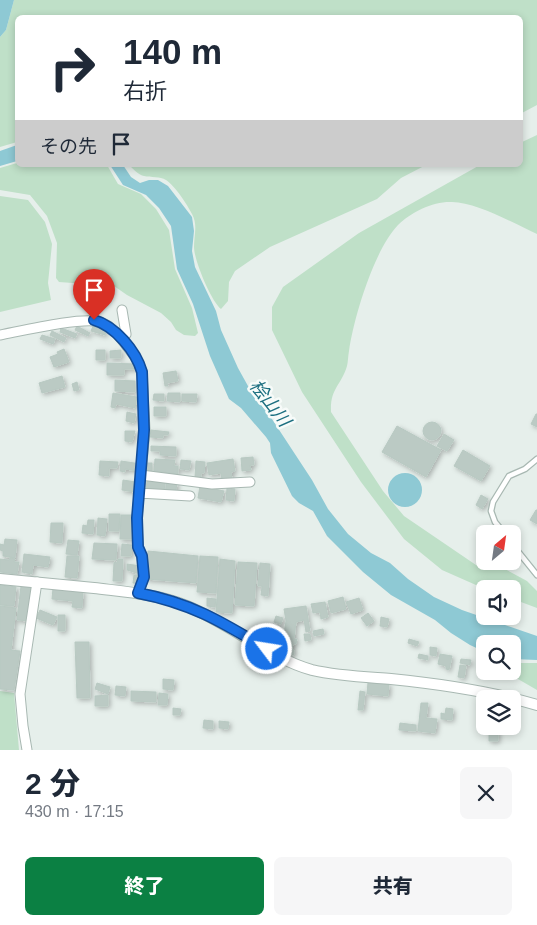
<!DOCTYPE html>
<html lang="ja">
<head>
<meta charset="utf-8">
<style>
  :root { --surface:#fff; --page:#f6f6f7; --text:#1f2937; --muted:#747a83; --accent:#0b8043 }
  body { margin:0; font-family:Arial,"Noto Sans JP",sans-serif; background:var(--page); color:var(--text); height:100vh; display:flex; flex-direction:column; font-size:19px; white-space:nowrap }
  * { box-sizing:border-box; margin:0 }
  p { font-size:16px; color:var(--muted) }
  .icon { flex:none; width:28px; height:28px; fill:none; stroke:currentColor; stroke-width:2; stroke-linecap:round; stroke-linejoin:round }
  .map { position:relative; height:750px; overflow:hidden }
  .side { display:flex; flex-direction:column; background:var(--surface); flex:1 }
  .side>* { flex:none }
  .guide { position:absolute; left:15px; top:15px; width:508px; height:152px; border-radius:8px; box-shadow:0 2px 8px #0003; background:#fff; color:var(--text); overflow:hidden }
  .needle { width:32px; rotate:29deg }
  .fabs { position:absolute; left:476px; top:525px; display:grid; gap:10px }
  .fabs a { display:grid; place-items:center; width:45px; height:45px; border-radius:8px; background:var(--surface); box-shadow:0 2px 8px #0003; font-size:25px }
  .pin { position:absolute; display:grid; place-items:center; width:42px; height:42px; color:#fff; margin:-51px -21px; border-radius:50% 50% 50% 0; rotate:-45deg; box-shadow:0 0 5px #0007 }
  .pin .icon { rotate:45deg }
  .me { position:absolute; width:55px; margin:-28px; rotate:301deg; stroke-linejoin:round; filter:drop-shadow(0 0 4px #0008) }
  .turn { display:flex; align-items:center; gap:18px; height:105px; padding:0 25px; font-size:22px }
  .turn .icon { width:65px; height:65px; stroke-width:2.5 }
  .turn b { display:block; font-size:35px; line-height:42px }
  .then { display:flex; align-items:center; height:48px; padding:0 25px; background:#0003; gap:10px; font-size:19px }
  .round { display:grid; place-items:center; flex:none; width:52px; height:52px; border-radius:8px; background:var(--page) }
  .overview { display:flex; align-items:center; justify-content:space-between; height:85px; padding:0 25px }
  h1 { font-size:30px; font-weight:800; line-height:38px }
  .cta { display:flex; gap:10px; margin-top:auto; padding:10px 25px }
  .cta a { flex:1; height:58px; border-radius:8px; background:var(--accent); color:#fff; font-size:20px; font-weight:800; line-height:58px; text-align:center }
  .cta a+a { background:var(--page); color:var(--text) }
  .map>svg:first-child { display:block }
</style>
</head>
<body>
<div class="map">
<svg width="537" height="750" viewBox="0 0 537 750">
  <defs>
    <filter id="shadow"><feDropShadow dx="2" dy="2" stdDeviation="2.5" flood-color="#0004"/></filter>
  </defs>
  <rect width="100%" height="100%" fill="#e6efeb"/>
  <path fill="#bfe0c8" d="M14 0H537V105L520 114V18H18L17 142 0 147V37L6 30Z
    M537 135V234C515 224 476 202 452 202 434 201 411 212 398 225 374 250 354 317 349 351 348 356 348 362 347 366 341 386 330 388 331 412L383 491 404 516 476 565 491 570 505 569 527 581 537 591V608L513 599 512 589H485L442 570 404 539 361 482 302 392 272 330V307L283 287 359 233 480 165H520V143Z
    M17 163 18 165H107L118 184 141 194 156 209 169 230 175 269 192 308 198 333 195 336 184 335 176 330 171 322 161 313 127 295 114 286 59 282 56 278 57 243 47 216 30 195 0 190V168Z
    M129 165H426L401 178 377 199 270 247 235 271 229 282 228 301 221 309C211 301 194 260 194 247 194 235 198 225 192 214 187 204 175 186 166 180 160 176 151 178 144 176 139 175 133 169 129 165Z
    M0 196 28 200 45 222 52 244 48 283 51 300 0 312Z
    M513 663H537V690L504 671H512Z
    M0 691 14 693 19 750H0Z"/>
  <path fill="#8ec9d4" d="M0 0H14L6 30 0 37Z
    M17 145V161L0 166V151Z
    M110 165H123L131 177 140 183 149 180H158L168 186 192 217 194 231 192 251 195 267 216 311 221 330 238 368 253 395 268 413 312 480 328 509 348 534 371 553 390 563 408 579 434 597 462 610 537 636V660L513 659 512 644H485V652L470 645 451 633 435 620 391 595 363 572 327 536 313 511 299 503 292 496 271 453 270 443 266 437 241 408 229 399 210 356 193 304 177 269 171 226 159 208 146 195 123 185Z
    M388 490a17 17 0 1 1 34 0a17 17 0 1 1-34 0Z"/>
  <path fill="#bbcac4" stroke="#b8c9c2" filter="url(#shadow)" d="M77 326 90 333 88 336 75 330Z
    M93 326 106 331 105 335 91 331Z
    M61 328 77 334 75 338 60 332Z
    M52 331 66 338 64 342 50 335Z
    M42 335 55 339 53 344 40 339Z
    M64 349 69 362 54 367 50 357 58 354 57 352Z
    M96 350H105V360H96Z
    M121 350V358H110V351Z
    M107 363 136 364V369H124V375H107Z
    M176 371 178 381 167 383 168 386H165L163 373Z
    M62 376 65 387 42 393 39 383Z
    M115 380 135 381V392L115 391Z
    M77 382 79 390 74 391 72 384Z
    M113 393 137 397 135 408 116 404 115 408 111 407Z
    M168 393H180V402L167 401Z
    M154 394H164V401L153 400Z
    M182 394H197L196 402 182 401Z
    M154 407H166V416H154Z
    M127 412 136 414 134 423 126 421Z
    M536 414H537V427L531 424Z
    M423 431a9 9 0 1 1 18 0a9 9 0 1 1-18 0Z
    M397 426 441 450 426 477 382 452Z
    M151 430 169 432 168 435H163V438L150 437Z
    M125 431H135L132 442 125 441Z
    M444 434 454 440 447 451 437 446Z
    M151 446 176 447V456L160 455V451H151Z
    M463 450 490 466 481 481 454 466Z
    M253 457 254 465H250L251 470 242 471 241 458Z
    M155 459 175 460 174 466H178V474L154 471Z
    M233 459 235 471 231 472 232 479 222 481 221 473 209 475 207 463Z
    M181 460 191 461 189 470 180 469Z
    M100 461 118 462 117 468H109V476L99 475Z
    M121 461 141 464 139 471 125 469V472L120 471Z
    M196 461 205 462 204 473H201V478L195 477Z
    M146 463H152V471H147Z
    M123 480 136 482 135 492 122 490Z
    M147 480 165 483 164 492 146 490Z
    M166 482 177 483 176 491 166 490Z
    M200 486 224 491 221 502 198 498Z
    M227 488 235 489 234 501 226 500Z
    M481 495 488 499 482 509 476 505Z
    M536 510H537V524L530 520Z
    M109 514H120L119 531H109Z
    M121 515H135L134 539H120Z
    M98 518 107 519 105 536 97 535Z
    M88 520H94L93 534 82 533 83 525 87 526Z
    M51 523H63L62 543 50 542Z
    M5 539 17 540 15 558 3 556V551L0 550V544L4 545Z
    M68 540 79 541 77 555 66 554Z
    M94 543 117 544 116 560 92 559Z
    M122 544 132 545 131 556H121Z
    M148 551 198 556 196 583 146 579Z
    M24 554 50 557 48 567 33 565 32 574 22 572Z
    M67 556H79L77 578 65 577Z
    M200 556 218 557 216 593 197 592Z
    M10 558 15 559 14 562H19L17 574 0 572V559L9 560Z
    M118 559H123L122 581H113L114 562 117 563Z
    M220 559 235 561 232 613 216 612Z
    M238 562 257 563 254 606 235 605Z
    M260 563 270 564 268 596 261 595 262 586H258Z
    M127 564 141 566 140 574 127 570Z
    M134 575H140L139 584 133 583Z
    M0 585 16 587 14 606 0 605Z
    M21 586 32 587 29 621 17 620Z
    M53 588 83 591 82 608 72 607 73 601 52 599Z
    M343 597 346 609 331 613 328 601Z
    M207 598 216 599 215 607 207 606Z
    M359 598 363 610 351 614 346 602Z
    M325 602 328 617 321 619 320 612 313 613 311 604Z
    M0 606 16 608 11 650 20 651 14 690 0 689Z
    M306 606 310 631 306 632 304 620 296 622 294 639H297L296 644H293L292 649 294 650V655L281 653 286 621 284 609Z
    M40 610 57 617 53 625 36 618Z
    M368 613 374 621 367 626 361 618Z
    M58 615H65V631H58Z
    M276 616 283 618 281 624 274 622Z
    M381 617 389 619 387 627 380 626Z
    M266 628 273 632 268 641 261 637Z
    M323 629 324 634 314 636 313 631Z
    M304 634H310L311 640 305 641Z
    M275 638 282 641 279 647 272 643Z
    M409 639 419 642 417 646 408 643Z
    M75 642H89L90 698H77Z
    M430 647 437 648 436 656 430 655Z
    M419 654 428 656V660L418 658Z
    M440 654 452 656 449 670 446 669V666L438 664Z
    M461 659 471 660 470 665 460 663Z
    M460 665 466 666 464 678 458 677Z
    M163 679 174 680 173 690 163 689Z
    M368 682 389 684 388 696 367 694Z
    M97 683 110 687 108 694 95 689Z
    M116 686 126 687 125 696 115 695Z
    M131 691 156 692V702L131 701Z
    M360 691 365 692 363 710H358Z
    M159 693 168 694 167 705H158Z
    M108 695V706H95V696Z
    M421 703H428L426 718 437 719 435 733 418 731Z
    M173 708 181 709 180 715H173Z
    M446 708 453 709 452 720 441 719V713L445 714Z
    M204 720 213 721V729L203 728Z
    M219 721 229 722 228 729 219 728Z
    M400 723 416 725V731L399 730Z
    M489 730H498V741H489Z"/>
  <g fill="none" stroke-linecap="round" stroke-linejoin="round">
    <defs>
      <path id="service" d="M505 534 495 522 491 511 493 502 509 476 525 469 537 459
        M512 544 537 575"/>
      <path id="minor" d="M0 335C21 331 83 316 100 322 112 326 119 336 126 345 133 354 139 361 142 372L145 430 137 518 138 547 142 556 144 577 138 593
        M119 336 126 334 122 310
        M141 475 212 484 250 482
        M139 493 190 496
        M27 750 23 726 20 694 37 582"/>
      <path id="tertiary" d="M0 579C32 582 63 585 94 588 126 592 158 594 187 606 229 623 271 659 312 670 338 676 365 677 391 679 441 684 489 691 537 705"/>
    </defs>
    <use href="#service" stroke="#a8b8b2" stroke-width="7"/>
    <use href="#minor" stroke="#a8b8b2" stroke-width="11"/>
    <use href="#tertiary" stroke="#a8b8b2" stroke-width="12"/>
    <use href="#service" stroke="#fff" stroke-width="4.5"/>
    <use href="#minor" stroke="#fff" stroke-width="9"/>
    <use href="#tertiary" stroke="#fff" stroke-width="10"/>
  </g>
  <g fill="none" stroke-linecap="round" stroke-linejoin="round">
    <defs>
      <path id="route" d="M94 320C115 326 136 351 142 372L144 430 137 518 138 547 142 556 144 577 138 593C191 603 222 622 267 649"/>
    </defs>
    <use href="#route" stroke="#114b97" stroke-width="12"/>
    <use href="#route" stroke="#1a73e8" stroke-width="9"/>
  </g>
  <g text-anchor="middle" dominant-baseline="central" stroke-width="5" stroke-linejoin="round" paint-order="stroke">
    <g font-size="18" font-style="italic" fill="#1c6f80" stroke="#f7fbf9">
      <text transform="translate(270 403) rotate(52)">桧山川</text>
    </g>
  </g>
</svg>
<div class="fabs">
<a><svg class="needle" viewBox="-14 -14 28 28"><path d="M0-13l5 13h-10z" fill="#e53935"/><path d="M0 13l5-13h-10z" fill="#747a83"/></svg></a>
<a><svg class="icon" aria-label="sound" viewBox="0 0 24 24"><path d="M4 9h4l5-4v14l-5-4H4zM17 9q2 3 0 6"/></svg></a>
<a><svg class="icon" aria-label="search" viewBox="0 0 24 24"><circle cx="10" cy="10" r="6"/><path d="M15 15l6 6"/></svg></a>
<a><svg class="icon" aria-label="layers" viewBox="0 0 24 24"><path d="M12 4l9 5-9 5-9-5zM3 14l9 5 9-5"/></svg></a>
</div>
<div class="pin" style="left:94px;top:320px;background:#d93025"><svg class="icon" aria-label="arrive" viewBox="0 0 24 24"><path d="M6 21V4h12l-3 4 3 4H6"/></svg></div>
<svg class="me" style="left:267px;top:649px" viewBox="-20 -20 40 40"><circle r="17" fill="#1a73e8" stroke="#fff" stroke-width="3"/><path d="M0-11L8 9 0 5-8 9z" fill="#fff"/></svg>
<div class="guide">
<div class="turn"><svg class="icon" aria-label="right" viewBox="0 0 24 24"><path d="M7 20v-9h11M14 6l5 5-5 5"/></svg><div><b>140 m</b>右折</div></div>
<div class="then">その先<svg class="icon" aria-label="arrive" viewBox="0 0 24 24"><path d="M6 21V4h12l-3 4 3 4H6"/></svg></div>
</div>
</div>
<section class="side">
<div class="overview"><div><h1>2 分</h1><p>430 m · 17:15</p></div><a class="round"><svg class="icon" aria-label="close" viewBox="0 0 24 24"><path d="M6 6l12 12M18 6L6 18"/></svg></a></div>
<div class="cta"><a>終了</a><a>共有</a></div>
</section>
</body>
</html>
